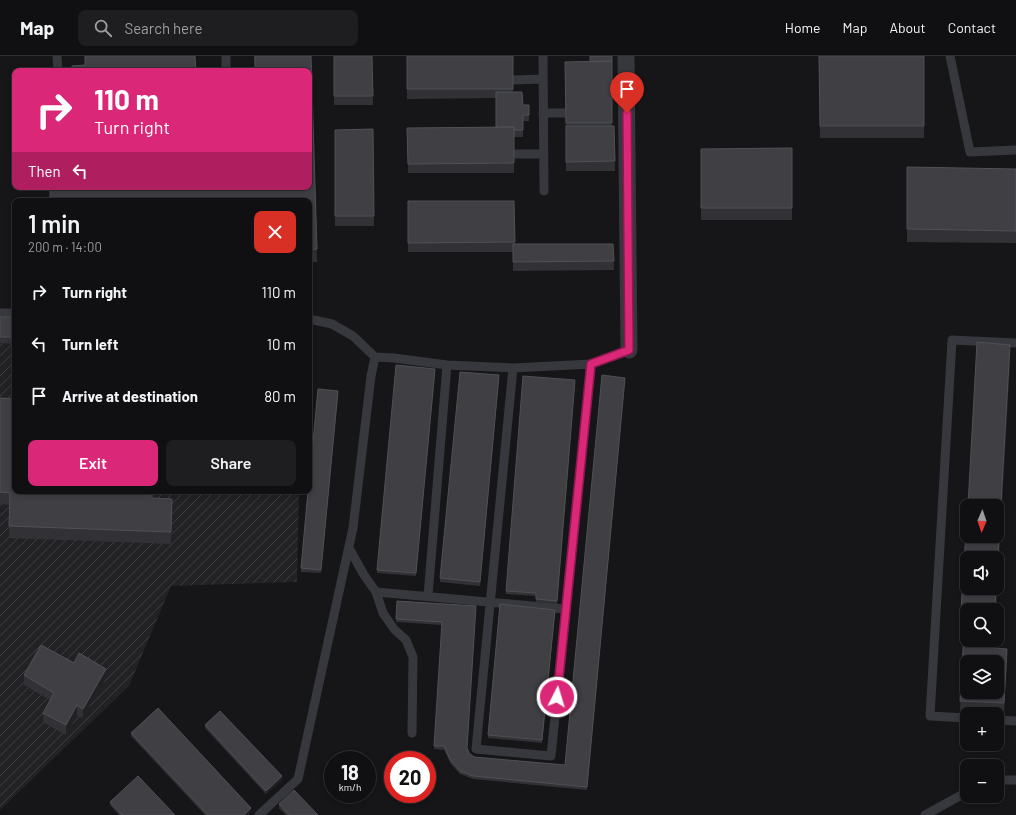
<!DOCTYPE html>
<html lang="en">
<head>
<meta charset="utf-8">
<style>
  :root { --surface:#101012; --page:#1e1e20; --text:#f1f3f6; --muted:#9c9d9f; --line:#303032; --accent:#db2777 }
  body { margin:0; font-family:Barlow,sans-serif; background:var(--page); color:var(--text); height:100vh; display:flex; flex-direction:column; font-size:15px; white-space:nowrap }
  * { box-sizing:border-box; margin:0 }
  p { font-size:13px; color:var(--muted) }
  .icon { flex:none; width:22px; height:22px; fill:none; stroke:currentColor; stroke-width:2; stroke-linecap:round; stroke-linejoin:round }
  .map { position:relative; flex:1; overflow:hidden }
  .drawer { position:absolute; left:12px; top:142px; width:300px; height:296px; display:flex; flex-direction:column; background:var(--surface); border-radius:8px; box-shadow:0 2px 6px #0003,0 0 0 1px var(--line) }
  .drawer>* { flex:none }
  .banner { position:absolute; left:12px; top:12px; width:300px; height:122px; border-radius:8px; box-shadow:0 2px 6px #0003,0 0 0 1px var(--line); background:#db2777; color:#fff; overflow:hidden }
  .needle { width:26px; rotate:182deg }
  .controls { position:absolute; left:960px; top:443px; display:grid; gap:8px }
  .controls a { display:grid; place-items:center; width:44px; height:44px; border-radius:8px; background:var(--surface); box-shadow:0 2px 6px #0003,0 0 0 1px var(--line); font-size:20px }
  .speed { position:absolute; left:324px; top:695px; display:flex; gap:8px; font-size:20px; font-weight:700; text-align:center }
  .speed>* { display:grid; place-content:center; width:52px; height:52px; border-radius:50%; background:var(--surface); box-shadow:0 2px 6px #0003,0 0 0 1px var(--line); line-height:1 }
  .speed small { font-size:10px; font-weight:400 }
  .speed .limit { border:6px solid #d22; background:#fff; color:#111 }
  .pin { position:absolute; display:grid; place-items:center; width:34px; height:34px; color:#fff; margin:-41px -17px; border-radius:50% 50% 50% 0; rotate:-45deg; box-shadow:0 0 4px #0007 }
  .pin .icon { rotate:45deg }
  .me { position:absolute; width:44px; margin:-22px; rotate:5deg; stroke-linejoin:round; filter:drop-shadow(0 0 3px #0008) }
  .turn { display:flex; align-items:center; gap:14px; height:84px; padding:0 16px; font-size:18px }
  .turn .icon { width:52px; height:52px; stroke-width:2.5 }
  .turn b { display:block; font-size:28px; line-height:34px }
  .then { display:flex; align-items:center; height:38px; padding:0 16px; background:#0003; gap:8px; font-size:15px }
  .round { display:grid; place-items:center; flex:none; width:42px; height:42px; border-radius:8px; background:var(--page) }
  .headline { display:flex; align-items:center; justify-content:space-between; height:68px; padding:0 16px }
  h1 { font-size:24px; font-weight:600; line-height:30px }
  .action { display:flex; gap:8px; margin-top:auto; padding:8px 16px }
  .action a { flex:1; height:46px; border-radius:8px; background:var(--accent); color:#fff; font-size:16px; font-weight:600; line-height:46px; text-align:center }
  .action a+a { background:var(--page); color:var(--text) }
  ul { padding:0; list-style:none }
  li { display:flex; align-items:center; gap:12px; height:52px; padding:0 16px }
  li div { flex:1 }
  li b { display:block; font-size:15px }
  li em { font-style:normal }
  header { display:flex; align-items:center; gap:24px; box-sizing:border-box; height:56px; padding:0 20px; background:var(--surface); border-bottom:1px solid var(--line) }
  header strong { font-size:19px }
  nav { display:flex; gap:22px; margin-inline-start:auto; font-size:14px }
  .search { width:280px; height:36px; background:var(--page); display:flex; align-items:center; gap:10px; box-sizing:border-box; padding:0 14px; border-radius:8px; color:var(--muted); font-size:15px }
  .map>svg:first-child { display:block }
</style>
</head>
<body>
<header>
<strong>Map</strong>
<div class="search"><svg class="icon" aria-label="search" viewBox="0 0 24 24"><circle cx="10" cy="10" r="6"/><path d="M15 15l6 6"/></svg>Search here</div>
<nav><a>Home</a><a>Map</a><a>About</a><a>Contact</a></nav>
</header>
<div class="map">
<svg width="1016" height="759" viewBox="0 0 1016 759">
  <defs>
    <pattern id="industrial-furrows" width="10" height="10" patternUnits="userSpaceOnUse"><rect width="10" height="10" fill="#222225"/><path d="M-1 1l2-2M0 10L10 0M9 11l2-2" fill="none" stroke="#3f3f43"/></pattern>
  </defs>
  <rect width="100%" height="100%" fill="#161618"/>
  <path fill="url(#industrial-furrows)" d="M0 266H15V435H299L297 526 171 530 129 630 0 754Z"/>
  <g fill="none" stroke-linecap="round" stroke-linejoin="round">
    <path stroke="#37383d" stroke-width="9" d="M57 0 58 15
      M226 0V15
      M543 0 544 135
      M950 0 970 96 1016 94
      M513 24 543 23
      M543 57H566
      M514 98H544
      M0 257H15
      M375 301 394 302 447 309 513 312 591 308 629 294
      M513 312 476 693 551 700 591 308
      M349 492 364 519 376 536 565 553
      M376 536 383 557 394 573 406 584 413 601 412 677
      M428 540 447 309
      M967 662 930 660 952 284 1016 287
      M997 664 1016 665
      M997 724H1016
      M259 759 298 723 353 472 371 320 375 301 353 280 332 268 309 263
      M925 759 967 736"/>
    <path stroke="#37383d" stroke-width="17" d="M626 0 629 294"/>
  </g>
  <path fill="#323236" d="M254 0H311L317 206H309V145H50V131L66 133 309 131V15H255Z
    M334 0H372L373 49H334Z
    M407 0H513V36L523 49H529V65H523V81H514V117H408L407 72 496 71V42L407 43Z
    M612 0V70H614L615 115H566L565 6H589Z
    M819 0H924V82H820Z
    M373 73 374 170H335V74Z
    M792 92V164H701V93Z
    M907 111 1016 113V187L907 186Z
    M408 145H514L515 188H613L614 214 513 215V196H408Z
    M0 261H15V288L0 287Z
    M1010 305 996 554H967V584H994V592L1007 602 1004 657 960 654 963 587H960V570Z
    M435 316 416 520 377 517V514Z
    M499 323 480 530 440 526V522Z
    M625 325 587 734 473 723 460 718 451 708 444 694 434 693 442 569 396 566 397 545 476 550 467 692 469 697 474 701 565 709Z
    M575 327 557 548 536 546V540L506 538V535Z
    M338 338 321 517 301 516V512Z
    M0 342 152 435V442L172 455 171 488 9 482 10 449 0 448Z
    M555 557 542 687 488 682V679Z
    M74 607 106 622 83 662 77 659 66 679 43 666V657L50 644 24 629V619Z
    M205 669 282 724 266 738 205 672Z
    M131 677 251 755 248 759H205L131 680Z
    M110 746 175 759H119L110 749Z
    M279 748 318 759H286L279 752Z"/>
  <path fill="#212124" d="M1010 289V305L996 554H995L996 532H997V518Z
    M172 443V455L171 488V476Z
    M1007 593V602L1004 657V647Z
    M106 613V622L83 662V653Z
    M77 649V659L66 679V669Z
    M282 720V724L266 738V735Z
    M251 752V755L248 759H244Z"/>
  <path fill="#3f3f44" stroke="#4f5156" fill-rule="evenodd" d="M85 0H195L196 15H72V10L85 9Z
    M255 0H311L317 193 309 194V145H50V131H66V133L150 131H309V15H255Z
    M334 0H372L373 40H334Z
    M407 0H513V33H407Z
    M590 0H612V5L590 6Z
    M819 0H924V70H820Z
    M612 5V67H566L565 6Z
    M496 36H522L523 49H529V59H523V74H514V71H496Z
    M566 70H614L615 105 566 106Z
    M514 71V107L408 108 407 72Z
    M373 73 374 160H335V74Z
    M792 92V152H701V93Z
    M907 111 1016 113V175L907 173Z
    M408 145H514L515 186 408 187Z
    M513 188H613L614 205 513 206Z
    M0 261H15V281H0Z
    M977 286 1010 289 997 518V502H967V532H996L995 554H967V570H960L967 459V480H997V450H968Z
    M396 309 435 313 416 517 377 514Z
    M460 316 499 319 480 526 440 522Z
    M602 319 625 322 587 731 473 720 460 715 451 705 444 690H434L442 566 396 563 397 545 476 550 467 692 469 697 474 701 565 709Z
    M523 320 575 324 557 545 536 543V537L506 535Z
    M13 325H15V435H152V442L172 443 171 476 9 470 10 437 0 436V342L13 343Z
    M318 333 338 335 321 514 301 512 308 435H309V429Z
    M500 548 555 554 542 684 488 679Z
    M964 577 967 578V584H994L993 592 1007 593 1004 647 960 645ZM967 606H997V636H967Z
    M41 589 74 607 79 597 106 613 83 653 77 649 66 669 43 657 54 637 24 619Z
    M158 652 251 752 244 759H208L131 677Z
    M220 655 282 720 266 735 205 669Z
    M138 720 175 759H122L110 746Z
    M294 734 318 759H289L279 748Z"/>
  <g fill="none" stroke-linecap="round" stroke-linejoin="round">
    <defs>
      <path id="route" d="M557 641 591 308 629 294 627 57"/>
    </defs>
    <use href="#route" stroke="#8e194d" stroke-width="10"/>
    <use href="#route" stroke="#db2777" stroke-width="7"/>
  </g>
</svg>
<div class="controls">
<a><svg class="needle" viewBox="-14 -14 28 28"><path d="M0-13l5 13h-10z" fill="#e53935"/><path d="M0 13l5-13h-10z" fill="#9c9d9f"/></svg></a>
<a><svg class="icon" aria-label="sound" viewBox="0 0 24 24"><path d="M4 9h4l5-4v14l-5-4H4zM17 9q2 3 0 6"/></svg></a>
<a><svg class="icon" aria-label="search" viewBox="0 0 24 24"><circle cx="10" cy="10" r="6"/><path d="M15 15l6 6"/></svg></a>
<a><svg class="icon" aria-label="layers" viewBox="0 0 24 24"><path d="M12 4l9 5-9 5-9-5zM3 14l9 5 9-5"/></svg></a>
<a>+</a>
<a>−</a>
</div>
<div class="speed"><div>18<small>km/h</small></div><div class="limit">20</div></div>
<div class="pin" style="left:627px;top:57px;background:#d93025"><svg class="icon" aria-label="arrive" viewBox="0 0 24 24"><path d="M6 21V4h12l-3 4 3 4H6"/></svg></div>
<svg class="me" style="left:557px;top:641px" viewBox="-20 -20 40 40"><circle r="17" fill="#db2777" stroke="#fff" stroke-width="3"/><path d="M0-11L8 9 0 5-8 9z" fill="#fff"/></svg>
<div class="banner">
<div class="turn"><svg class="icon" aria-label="right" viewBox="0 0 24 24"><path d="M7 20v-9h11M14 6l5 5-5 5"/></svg><div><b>110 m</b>Turn right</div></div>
<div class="then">Then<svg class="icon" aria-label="left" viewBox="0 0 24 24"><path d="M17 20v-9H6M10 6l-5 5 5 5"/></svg></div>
</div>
<section class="drawer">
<div class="headline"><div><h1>1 min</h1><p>200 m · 14:00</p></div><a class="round" style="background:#d93025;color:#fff"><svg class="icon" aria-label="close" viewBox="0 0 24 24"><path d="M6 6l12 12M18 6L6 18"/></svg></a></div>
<ul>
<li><svg class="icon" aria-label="right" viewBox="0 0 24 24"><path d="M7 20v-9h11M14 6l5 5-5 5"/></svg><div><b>Turn right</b></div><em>110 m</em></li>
<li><svg class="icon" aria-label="left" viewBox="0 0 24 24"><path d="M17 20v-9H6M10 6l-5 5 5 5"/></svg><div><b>Turn left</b></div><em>10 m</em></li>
<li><svg class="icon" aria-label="arrive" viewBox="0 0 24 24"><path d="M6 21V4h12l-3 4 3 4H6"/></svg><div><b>Arrive at destination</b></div><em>80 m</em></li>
</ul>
<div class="action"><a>Exit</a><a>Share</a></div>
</section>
</div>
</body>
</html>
